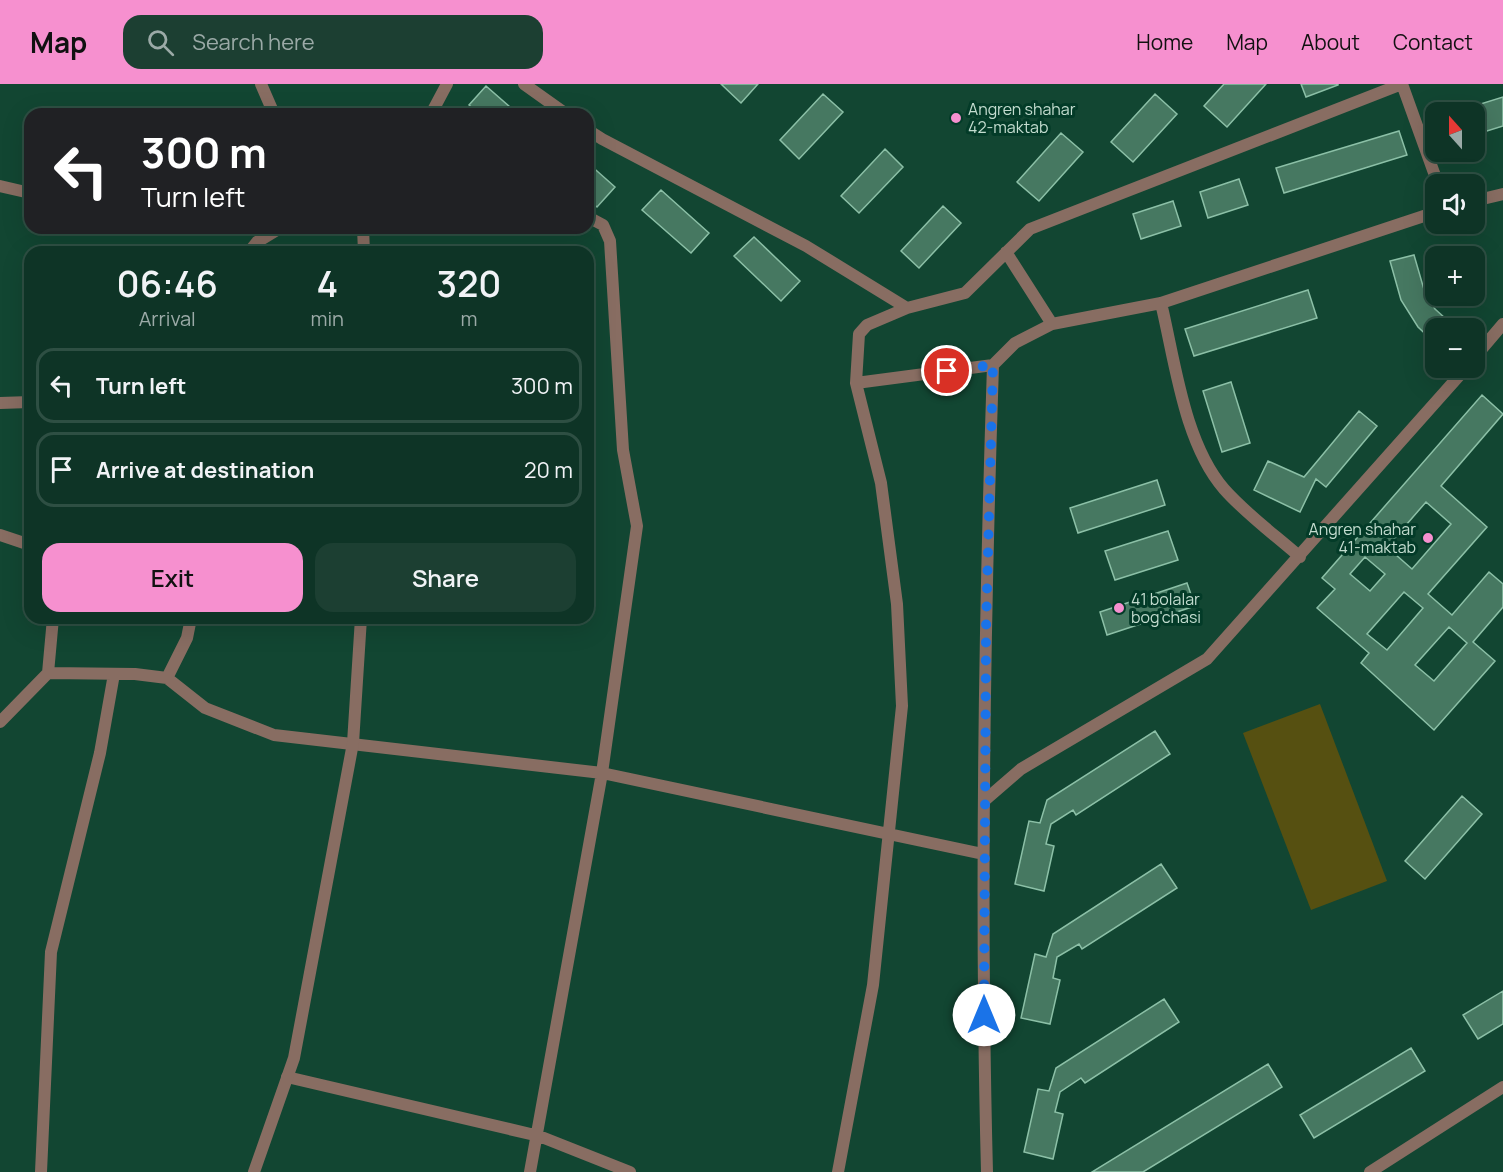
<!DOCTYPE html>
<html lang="en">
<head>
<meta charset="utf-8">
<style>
  :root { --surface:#0e3426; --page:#1c3f32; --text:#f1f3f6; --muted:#9baaa7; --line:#2e4f43; --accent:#f690cf }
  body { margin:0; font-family:Manrope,sans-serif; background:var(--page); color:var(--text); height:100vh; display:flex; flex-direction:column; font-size:22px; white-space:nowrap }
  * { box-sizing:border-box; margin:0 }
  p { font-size:20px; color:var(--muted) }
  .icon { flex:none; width:33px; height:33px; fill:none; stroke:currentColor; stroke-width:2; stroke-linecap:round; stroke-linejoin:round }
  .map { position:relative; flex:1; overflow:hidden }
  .side { position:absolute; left:24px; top:162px; width:570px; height:378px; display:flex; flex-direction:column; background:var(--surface); border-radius:18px; box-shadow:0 6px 24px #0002,0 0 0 2px var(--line) }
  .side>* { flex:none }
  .hud { position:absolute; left:24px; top:24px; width:570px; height:126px; border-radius:18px; box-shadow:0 6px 24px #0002,0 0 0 2px var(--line); background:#202124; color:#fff; overflow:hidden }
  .needle { width:39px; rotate:339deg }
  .controls { position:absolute; left:1425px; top:18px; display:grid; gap:12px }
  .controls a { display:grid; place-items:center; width:60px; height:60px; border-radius:12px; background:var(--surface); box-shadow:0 6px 24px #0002,0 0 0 2px var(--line); font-size:30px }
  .pin { position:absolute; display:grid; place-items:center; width:51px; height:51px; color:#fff; margin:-26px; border:3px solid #fff; border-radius:50%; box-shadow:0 2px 6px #0007 }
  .me { position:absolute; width:66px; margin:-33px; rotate:0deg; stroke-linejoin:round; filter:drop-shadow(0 0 4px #0008) }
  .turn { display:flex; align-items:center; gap:21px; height:126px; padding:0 18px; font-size:27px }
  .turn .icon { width:78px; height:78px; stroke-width:2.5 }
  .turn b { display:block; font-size:42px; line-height:51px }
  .eta { display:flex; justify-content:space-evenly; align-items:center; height:102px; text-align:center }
  .eta b { font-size:36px; font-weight:600; line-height:42px }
  .cta { display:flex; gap:12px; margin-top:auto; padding:12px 18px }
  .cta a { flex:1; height:69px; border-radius:18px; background:var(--accent); color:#111; font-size:24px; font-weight:600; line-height:69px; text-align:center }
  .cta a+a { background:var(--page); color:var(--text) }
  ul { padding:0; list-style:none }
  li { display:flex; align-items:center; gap:18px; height:75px; margin:0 12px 9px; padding:0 6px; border:3px solid var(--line); border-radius:18px }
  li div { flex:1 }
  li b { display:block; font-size:22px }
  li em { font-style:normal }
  header { display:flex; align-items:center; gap:36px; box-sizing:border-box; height:84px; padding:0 30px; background:var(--accent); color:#111 }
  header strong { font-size:28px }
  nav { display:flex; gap:33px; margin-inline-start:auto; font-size:21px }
  .search { width:420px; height:54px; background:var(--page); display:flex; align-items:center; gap:15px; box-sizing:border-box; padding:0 21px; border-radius:18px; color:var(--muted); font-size:22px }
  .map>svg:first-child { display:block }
</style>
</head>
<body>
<header>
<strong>Map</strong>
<div class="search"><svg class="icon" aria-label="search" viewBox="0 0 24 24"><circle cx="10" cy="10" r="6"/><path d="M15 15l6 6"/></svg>Search here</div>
<nav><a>Home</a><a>Map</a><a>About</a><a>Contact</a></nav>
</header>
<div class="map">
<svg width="1503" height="1088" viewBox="0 0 1503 1088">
  <rect width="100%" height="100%" fill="#124632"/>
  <path fill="#565011" d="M1320 620 1387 797 1311 826 1243 649Z"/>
  <path fill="#467861" stroke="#8cc0a7" stroke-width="1.5" fill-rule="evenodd" d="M721 0H758L741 19Z
    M1224 0H1266L1227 43 1204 22Z
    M1301 0H1338V1L1306 13Z
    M486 2 518 30H480L469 21Z
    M823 10 843 28 799 75 780 56Z
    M1155 10 1177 30 1133 78 1111 58Z
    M1503 13V42L1474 51V22Z
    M1399 47 1407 71 1284 109 1276 84Z
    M1061 49 1083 68 1039 117 1017 98Z
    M885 65 903 83 859 129 841 112Z
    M588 79 615 103 597 123 588 115Z
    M1239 95 1248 121 1208 134 1200 108Z
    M661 106 709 149 691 169 642 126Z
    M1173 117 1181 142 1141 155 1133 130Z
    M943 122 961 139 919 184 901 167Z
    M754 153 800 197 781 217 734 172Z
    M1414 171 1425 209 1435 225 1456 244H1436V260L1418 243 1401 216 1390 177Z
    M1308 206 1317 234 1194 272 1185 245Z
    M1231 298 1250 359 1222 368 1203 307Z
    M1482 311 1503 330 1441 402 1487 443 1428 510 1452 531 1489 488 1503 500V523L1473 558 1495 577 1434 646 1361 579 1369 569 1317 524 1335 505 1322 494ZM1426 418 1451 440 1412 485 1387 463ZM1365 473 1385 490 1370 507 1350 490ZM1404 508 1423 524 1387 566 1367 550ZM1449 543 1467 559 1434 597 1415 581Z
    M1359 327 1377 342 1326 403 1316 395 1300 428 1254 406 1268 377 1304 393Z
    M1157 396 1165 421 1078 449 1070 424Z
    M1168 447 1178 476 1115 496 1105 467Z
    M1187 499 1195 522 1107 551 1100 528Z
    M1155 647 1170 670 1076 731 1073 726 1051 740 1046 760 1054 762 1044 807 1015 800 1029 737 1040 739 1047 716Z
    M1462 712 1482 730 1425 795 1405 777Z
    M1161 780 1177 804 1082 865 1079 860 1057 873 1053 894 1060 896 1050 940 1021 934 1035 870 1046 873 1053 850Z
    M1503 907V940L1478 955 1463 931Z
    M1164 915 1179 938 1085 999 1081 994 1060 1008 1055 1028 1063 1030 1053 1075 1024 1068 1038 1005 1049 1007 1056 984Z
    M1411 964 1425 987 1314 1054 1300 1031Z
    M1268 980 1282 1003 1143 1088H1092Z"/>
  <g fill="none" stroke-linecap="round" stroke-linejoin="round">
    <path stroke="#886d62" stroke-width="12" d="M261 0 274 30
      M524 0 566 30
      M1402 0 1438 100
      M588 46 602 55 806 162 907 224
      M0 102 30 109
      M1474 117 1503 110
      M249 168 257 158 280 144
      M1006 168 1052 240
      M1161 219C1175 277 1184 359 1224 405 1246 430 1275 451 1300 473
      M1474 274 1503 240
      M856 299 993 281 1015 259 1052 240 1161 219 1436 128
      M0 319 30 318
      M0 451 30 461
      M48 589 135 590 167 594 205 624 274 651 602 689 983 770
      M167 594 187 554 191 534
      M0 638 48 589 53 534
      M984 717 1021 685 1207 575 1466 284
      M287 993 539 1052 630 1088
      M41 1088 51 868 100 669 114 590
      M530 1088 602 689 637 442 623 366 610 157 603 141 588 133
      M838 1088 873 901 902 622 897 520 881 399 856 299 859 250 867 241 907 224 965 209 1030 145 1402 0
      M987 1088C980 819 984 550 993 281"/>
    <path stroke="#886d62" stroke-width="12" d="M431 30 447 0
      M363 144 364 168
      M254 1088 294 974 353 659 361 534
      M1370 1088 1503 1003"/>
  </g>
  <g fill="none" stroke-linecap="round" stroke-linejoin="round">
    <path stroke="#1a73e8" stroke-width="10" stroke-dasharray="0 18" d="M947 287 993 281 986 545 984 931"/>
  </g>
  <g fill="#f690cf" stroke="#033b28" stroke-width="2">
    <circle cx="956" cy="34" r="6"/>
    <circle cx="1428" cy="454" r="6"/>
    <circle cx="1119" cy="524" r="6"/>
  </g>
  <g text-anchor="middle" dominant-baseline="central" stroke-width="6" stroke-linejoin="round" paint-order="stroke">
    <g font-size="16" fill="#c3dccf" stroke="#033b28" text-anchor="start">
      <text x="968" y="25">Angren shahar<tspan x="968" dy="18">42-maktab</tspan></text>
      <text x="1416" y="445" text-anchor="end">Angren shahar<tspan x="1416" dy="18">41-maktab</tspan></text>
      <text x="1131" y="515">41 bolalar<tspan x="1131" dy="18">bog'chasi</tspan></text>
    </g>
  </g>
</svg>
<div class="controls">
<a><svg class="needle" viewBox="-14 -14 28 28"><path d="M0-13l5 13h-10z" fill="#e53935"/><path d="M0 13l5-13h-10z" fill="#9baaa7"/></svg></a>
<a><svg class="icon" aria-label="sound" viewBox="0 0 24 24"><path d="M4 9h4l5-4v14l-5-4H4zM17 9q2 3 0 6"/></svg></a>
<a>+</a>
<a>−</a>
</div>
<div class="pin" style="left:947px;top:287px;background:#d93025"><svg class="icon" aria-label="arrive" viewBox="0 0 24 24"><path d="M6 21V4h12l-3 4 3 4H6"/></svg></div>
<svg class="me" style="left:984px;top:931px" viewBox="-20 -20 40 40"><circle r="19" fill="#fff"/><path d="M0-13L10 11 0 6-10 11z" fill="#1a73e8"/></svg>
<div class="hud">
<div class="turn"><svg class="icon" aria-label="left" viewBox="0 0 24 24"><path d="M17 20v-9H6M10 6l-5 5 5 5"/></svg><div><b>300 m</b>Turn left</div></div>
</div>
<section class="side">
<div class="eta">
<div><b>06:46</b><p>Arrival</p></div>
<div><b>4</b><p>min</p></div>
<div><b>320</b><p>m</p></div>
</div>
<ul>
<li><svg class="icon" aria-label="left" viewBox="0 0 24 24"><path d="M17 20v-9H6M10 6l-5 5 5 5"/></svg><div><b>Turn left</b></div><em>300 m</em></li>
<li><svg class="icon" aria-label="arrive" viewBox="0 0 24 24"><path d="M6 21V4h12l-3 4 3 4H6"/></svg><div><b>Arrive at destination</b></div><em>20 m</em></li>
</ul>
<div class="cta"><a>Exit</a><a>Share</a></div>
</section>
</div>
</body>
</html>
